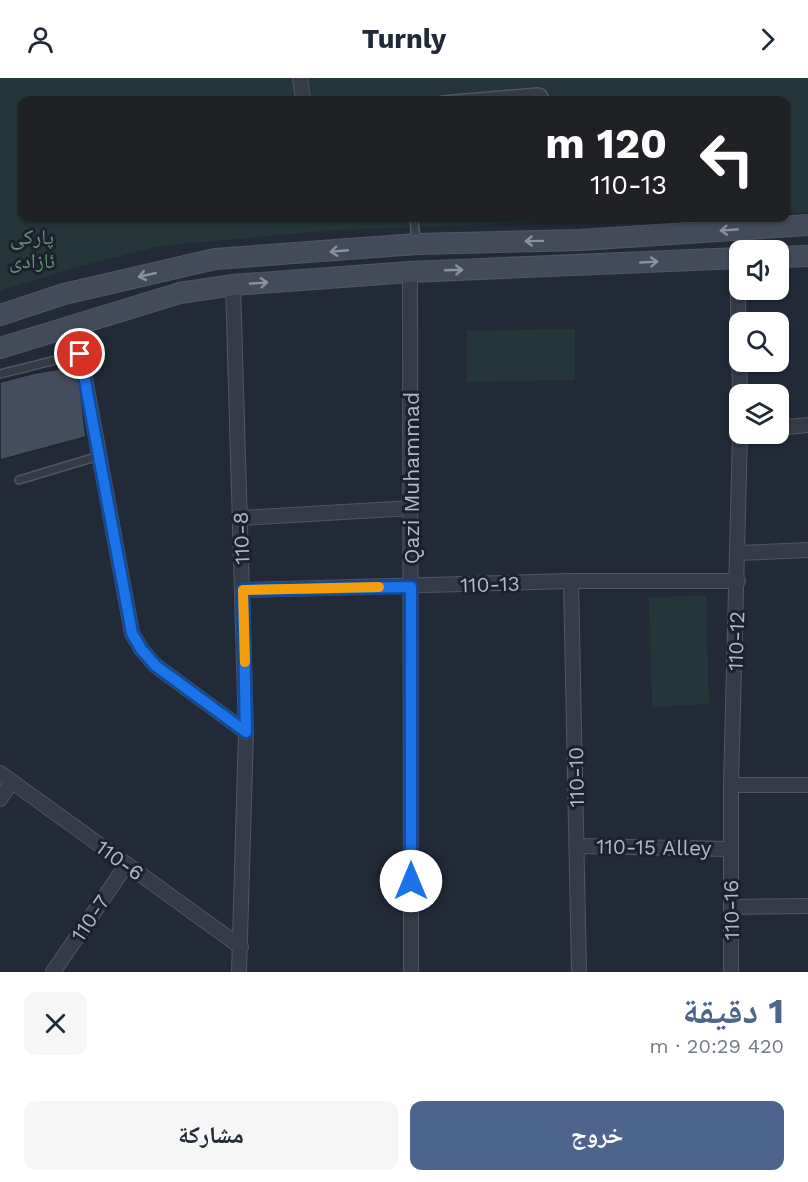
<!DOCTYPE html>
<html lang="ar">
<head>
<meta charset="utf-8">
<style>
  :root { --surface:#fff; --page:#f6f6f7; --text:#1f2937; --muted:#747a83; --accent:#4d648c }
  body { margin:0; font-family:"Work Sans","Noto Naskh Arabic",sans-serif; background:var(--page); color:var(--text); direction:rtl; height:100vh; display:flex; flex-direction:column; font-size:22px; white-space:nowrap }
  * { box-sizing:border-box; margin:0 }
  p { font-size:20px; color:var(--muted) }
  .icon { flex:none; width:33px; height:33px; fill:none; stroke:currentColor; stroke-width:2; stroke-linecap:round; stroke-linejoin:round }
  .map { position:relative; height:894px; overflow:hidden; direction:ltr }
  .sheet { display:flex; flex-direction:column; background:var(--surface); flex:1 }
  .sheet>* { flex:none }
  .guide { position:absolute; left:18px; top:18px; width:772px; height:126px; border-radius:12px; box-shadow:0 2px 4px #0004; direction:rtl; background:#202124; color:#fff; overflow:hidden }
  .fabs { position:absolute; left:729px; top:162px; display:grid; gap:12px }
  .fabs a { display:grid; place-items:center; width:60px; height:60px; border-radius:12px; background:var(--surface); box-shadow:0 2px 4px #0004; font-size:30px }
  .pin { position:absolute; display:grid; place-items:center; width:51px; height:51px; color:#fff; margin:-26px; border:3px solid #fff; border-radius:50%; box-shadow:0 2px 6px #0007 }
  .me { position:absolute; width:66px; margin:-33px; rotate:0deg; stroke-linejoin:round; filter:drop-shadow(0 0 4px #0008) }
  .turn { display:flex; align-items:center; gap:21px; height:126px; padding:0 24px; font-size:27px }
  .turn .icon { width:78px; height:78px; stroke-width:2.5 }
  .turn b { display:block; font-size:42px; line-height:51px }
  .round { display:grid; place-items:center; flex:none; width:63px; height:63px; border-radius:12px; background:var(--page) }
  .summary { display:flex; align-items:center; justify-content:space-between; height:102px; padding:0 24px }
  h1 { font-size:36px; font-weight:700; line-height:45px; color:var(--accent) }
  .cta { display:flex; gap:12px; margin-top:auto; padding:12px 24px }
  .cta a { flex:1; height:69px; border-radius:12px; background:var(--accent); color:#fff; font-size:24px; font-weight:700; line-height:69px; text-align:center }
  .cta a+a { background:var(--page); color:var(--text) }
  header { display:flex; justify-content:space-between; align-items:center; height:78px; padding:0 24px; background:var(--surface); font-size:27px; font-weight:700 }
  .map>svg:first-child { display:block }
</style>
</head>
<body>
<header><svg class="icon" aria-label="forward" viewBox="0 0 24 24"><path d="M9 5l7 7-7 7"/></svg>Turnly<svg class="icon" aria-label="person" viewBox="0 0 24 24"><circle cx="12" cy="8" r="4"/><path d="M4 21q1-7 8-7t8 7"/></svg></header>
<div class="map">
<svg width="808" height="894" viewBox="0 0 808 894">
  <rect width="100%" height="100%" fill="#222a38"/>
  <path fill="#243639" d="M0 0H808V134L786 135V22H22V140H657L334 152 160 168 74 190 0 213Z
    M575 251V302L467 304V253Z
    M706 518 709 626 652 629 649 519Z"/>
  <path fill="#434d5d" stroke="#1d232f" stroke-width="1.5" d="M77 288 86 359 0 382V304L35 295Z"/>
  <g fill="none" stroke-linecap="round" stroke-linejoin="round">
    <defs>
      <path id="lane" d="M442 22 538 14 542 15 546 22
        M414 140 416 163
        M0 296 80 276
        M19 402 99 378"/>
      <path id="street" d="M300 0 303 22
        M737 180 740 316
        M410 194 411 894
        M233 207 246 654 239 894
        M75 246 132 555 141 571 156 588 246 654
        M778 350 808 347
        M241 440 411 430
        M738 475 808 472
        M571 503 579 894
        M243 512 571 503H738
        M0 695 241 869
        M731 707H808
        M0 721 11 705
        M578 768 730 771
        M732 829 808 828
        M53 894 127 786
        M731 894V707L740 356"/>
      <path id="secondary" d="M778 179 808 178
        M0 237 64 216 215 181 416 166 581 162 808 147
        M0 270 180 215 233 207 410 194 740 180"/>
    </defs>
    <use href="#lane" stroke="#505763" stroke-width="10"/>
    <use href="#street" stroke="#505763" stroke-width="16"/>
    <use href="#secondary" stroke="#505763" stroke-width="22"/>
    <use href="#lane" stroke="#353c48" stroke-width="7"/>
    <use href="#street" stroke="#353c48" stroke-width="14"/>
    <use href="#secondary" stroke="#434b5b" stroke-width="20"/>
  </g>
  <defs><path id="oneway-shaft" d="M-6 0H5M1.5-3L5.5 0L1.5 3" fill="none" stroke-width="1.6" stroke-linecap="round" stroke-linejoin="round" transform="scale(1.5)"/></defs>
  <g stroke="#8a91a0">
    <use href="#oneway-shaft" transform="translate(729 152) rotate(176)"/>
    <use href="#oneway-shaft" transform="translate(534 163) rotate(179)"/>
    <use href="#oneway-shaft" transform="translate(339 173) rotate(175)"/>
    <use href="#oneway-shaft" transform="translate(649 184) rotate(-3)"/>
    <use href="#oneway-shaft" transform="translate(454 192) rotate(-2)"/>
    <use href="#oneway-shaft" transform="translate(147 197) rotate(167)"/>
    <use href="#oneway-shaft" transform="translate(259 205) rotate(-4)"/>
  </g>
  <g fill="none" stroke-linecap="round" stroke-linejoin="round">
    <defs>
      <path id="route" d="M80 276 132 555 141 571 156 588 246 654 243 512 411 509V803"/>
    </defs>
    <use href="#route" stroke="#114b97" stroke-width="15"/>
    <use href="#route" stroke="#1a73e8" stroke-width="10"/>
    <path stroke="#f59e0b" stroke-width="10" d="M245 584 243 512 379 509"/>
  </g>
  <g text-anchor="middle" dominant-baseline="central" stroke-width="6" stroke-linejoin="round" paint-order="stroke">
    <g font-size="21" fill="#689474" stroke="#1b212d">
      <text x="32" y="158">پارکی<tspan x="32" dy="24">ئازادی</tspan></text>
    </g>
    <g font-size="21" fill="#b0b7c5" stroke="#1b212d">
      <text transform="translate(411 400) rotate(-90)">Qazi Muhammad</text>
      <text transform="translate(241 460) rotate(-92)">110-8</text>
      <text transform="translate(490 506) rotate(-2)">110-13</text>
      <text transform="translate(736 563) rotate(-88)">110-12</text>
      <text transform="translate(576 699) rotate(-91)">110-10</text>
      <text transform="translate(654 769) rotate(1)">110-15 Alley</text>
      <text transform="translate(120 782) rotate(36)">110-6</text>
      <text transform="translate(731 832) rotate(-91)">110-16</text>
      <text transform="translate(90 840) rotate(-56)">110-7</text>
    </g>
  </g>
</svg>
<div class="fabs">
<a><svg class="icon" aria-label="sound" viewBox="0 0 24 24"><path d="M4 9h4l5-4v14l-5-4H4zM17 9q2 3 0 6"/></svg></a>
<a><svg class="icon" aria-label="search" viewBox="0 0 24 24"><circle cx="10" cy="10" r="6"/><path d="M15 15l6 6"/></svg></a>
<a><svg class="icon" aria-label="layers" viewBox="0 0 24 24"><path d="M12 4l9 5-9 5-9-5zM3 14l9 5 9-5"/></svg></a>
</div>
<div class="pin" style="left:80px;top:276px;background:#d93025"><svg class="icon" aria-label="arrive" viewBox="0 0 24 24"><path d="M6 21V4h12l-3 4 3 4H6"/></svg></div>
<svg class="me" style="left:411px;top:803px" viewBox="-20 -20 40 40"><circle r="19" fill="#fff"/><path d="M0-13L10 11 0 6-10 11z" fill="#1a73e8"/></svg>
<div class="guide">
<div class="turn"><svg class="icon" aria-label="left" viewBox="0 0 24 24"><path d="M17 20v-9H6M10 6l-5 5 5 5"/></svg><div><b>120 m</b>110-13</div></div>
</div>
</div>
<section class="sheet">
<div class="summary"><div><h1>1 دقيقة</h1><p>420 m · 20:29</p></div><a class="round"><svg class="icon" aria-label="close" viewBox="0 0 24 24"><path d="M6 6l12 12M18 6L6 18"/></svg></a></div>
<div class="cta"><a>خروج</a><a>مشاركة</a></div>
</section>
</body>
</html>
